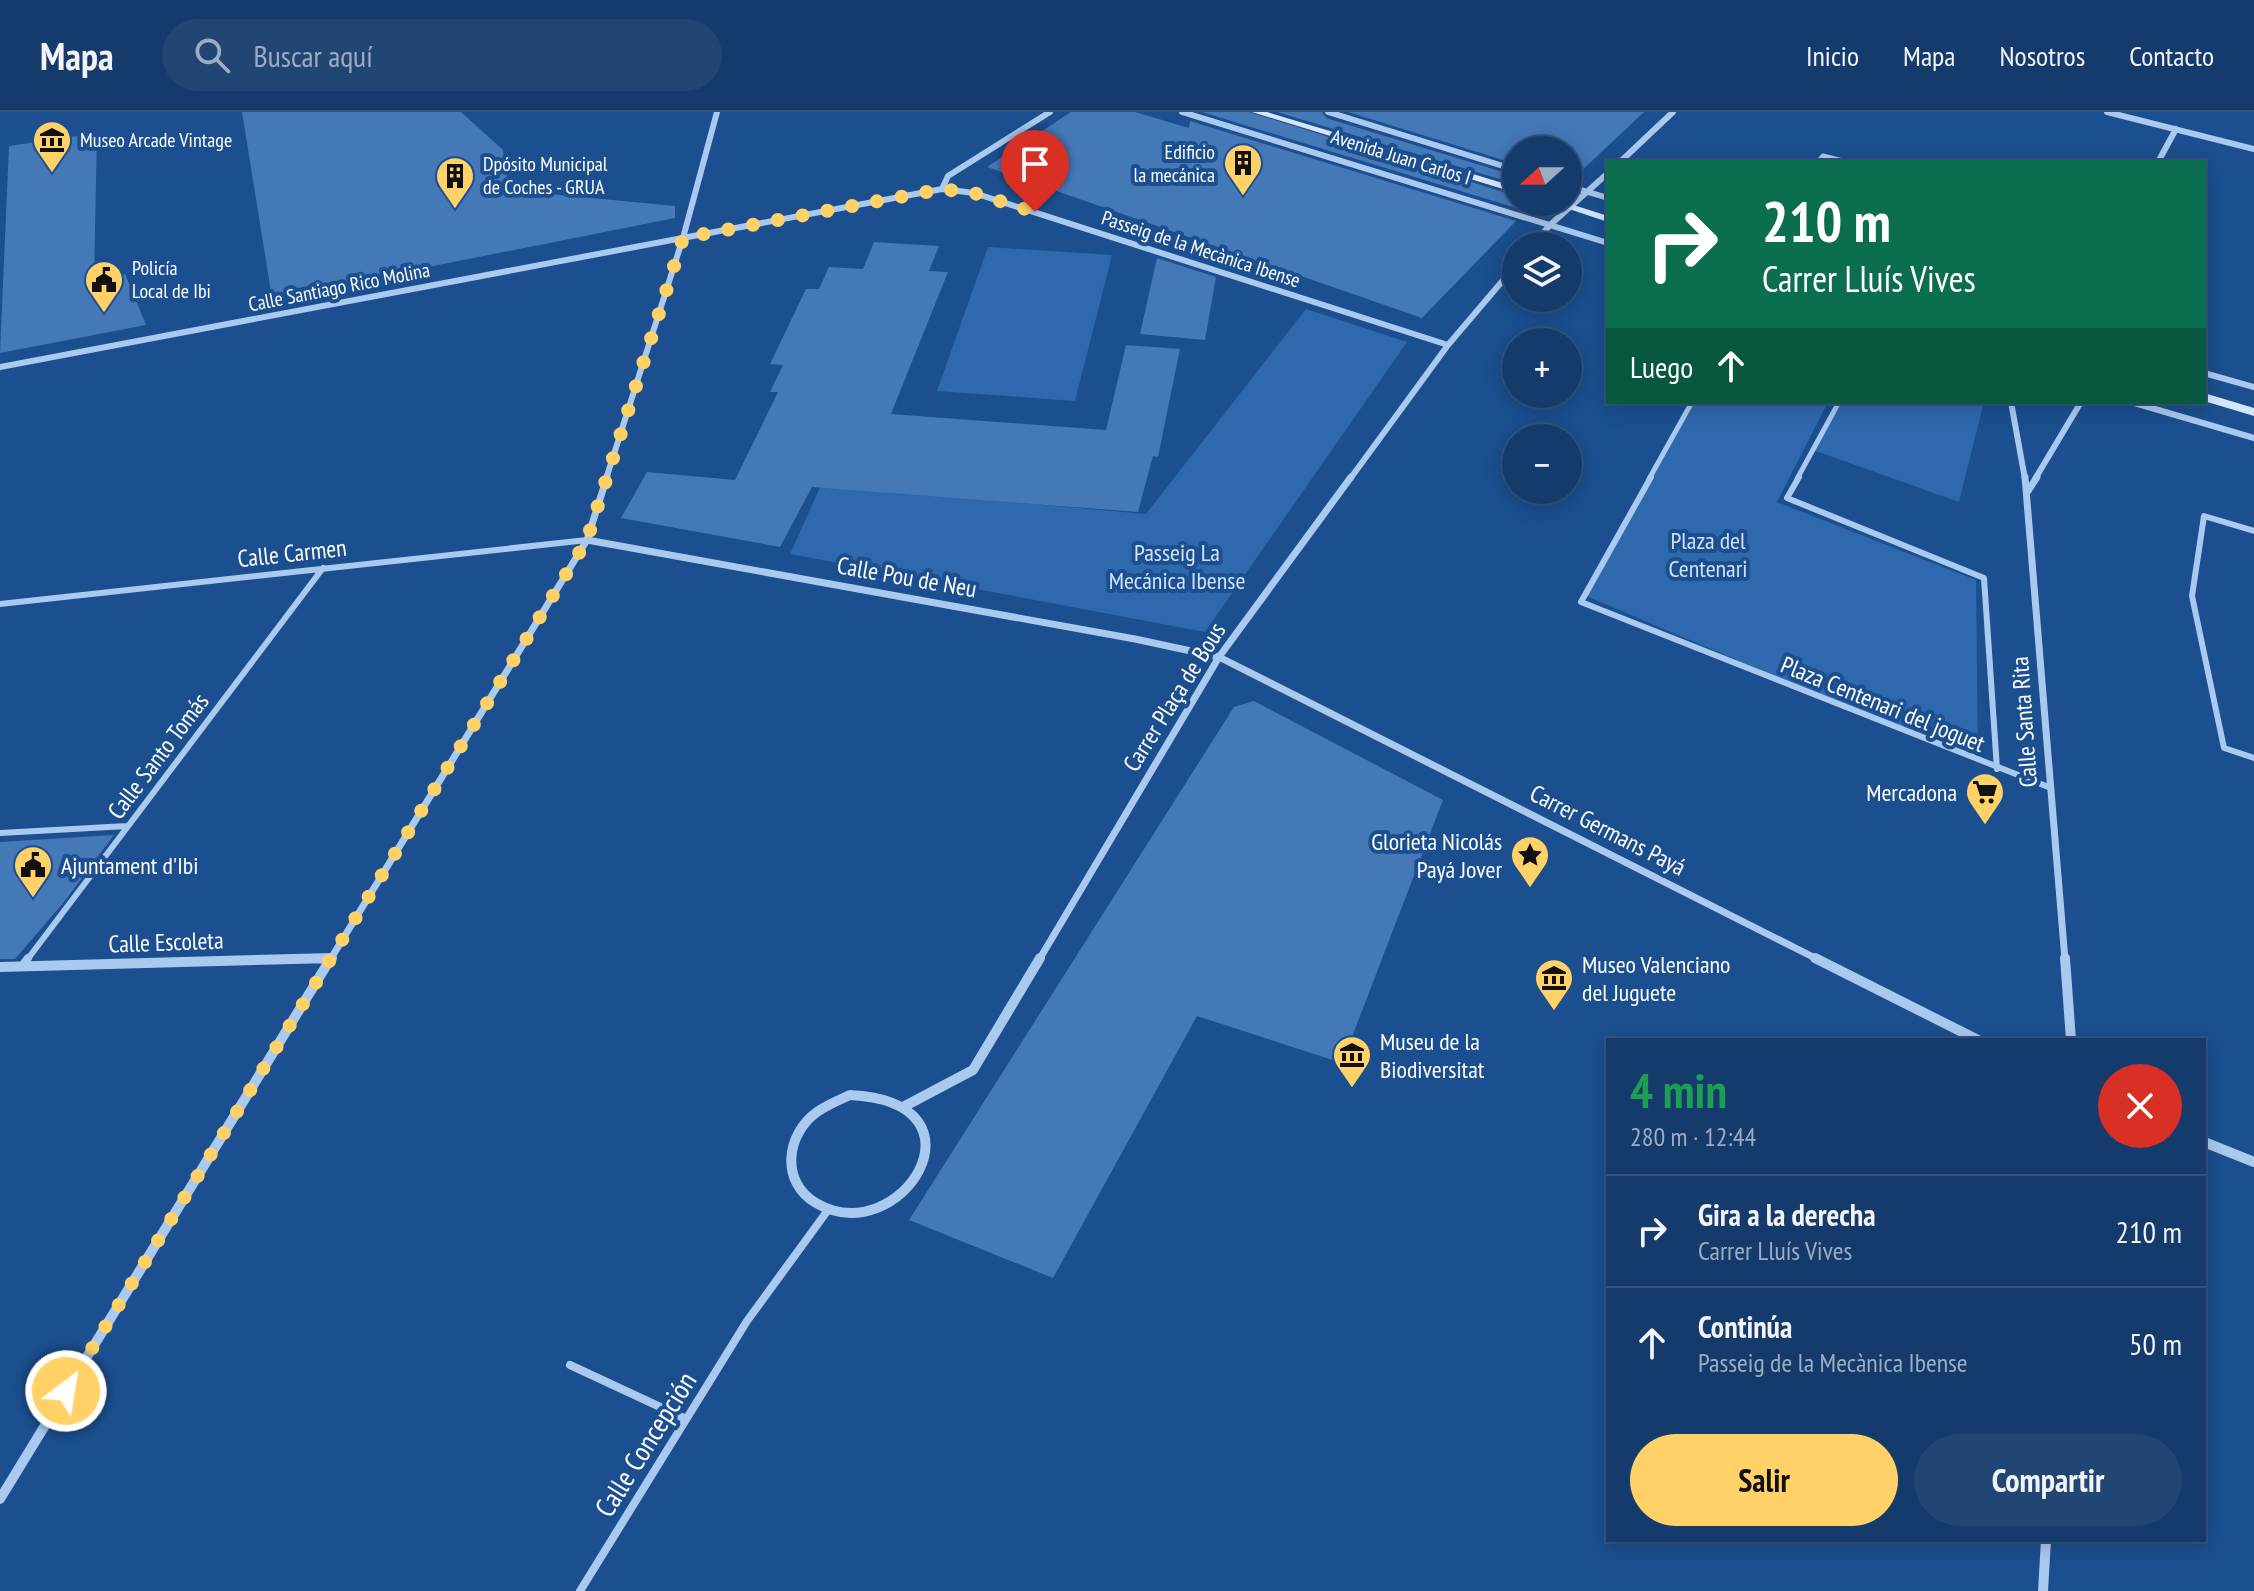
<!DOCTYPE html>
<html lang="es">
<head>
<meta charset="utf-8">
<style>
  :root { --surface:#143b6b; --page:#214673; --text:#f1f3f6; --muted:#9dadc1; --line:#33557e; --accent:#ffd166 }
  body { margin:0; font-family:"PT Sans Narrow",sans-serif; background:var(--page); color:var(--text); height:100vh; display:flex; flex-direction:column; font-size:30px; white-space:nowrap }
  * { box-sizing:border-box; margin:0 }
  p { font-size:26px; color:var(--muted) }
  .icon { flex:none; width:44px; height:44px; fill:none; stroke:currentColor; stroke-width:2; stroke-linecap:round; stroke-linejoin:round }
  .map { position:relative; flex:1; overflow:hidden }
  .drawer { position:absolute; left:1606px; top:926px; width:600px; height:504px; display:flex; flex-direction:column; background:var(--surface); border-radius:0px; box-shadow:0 4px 20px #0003,0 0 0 2px var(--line) }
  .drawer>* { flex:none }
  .hud { position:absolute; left:1606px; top:48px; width:600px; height:244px; border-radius:0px; box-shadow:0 4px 20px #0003,0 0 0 2px var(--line); background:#0b6e4f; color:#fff; overflow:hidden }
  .needle { width:52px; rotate:249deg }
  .fabs { position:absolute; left:1502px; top:24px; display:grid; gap:16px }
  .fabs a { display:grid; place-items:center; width:80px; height:80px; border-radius:50%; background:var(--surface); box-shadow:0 4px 20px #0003,0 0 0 2px var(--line); font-size:40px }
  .pin { position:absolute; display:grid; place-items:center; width:68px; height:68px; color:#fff; margin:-82px -34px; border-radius:50% 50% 50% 0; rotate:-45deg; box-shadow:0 0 8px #0007 }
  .pin .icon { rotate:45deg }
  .me { position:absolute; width:88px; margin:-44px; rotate:31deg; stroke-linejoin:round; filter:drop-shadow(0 0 6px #0008) }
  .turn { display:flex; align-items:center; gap:28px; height:168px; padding:0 24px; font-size:36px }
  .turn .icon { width:104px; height:104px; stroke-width:2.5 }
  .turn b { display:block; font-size:56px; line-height:68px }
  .then { display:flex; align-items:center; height:76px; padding:0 24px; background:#0003; gap:16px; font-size:30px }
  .round { display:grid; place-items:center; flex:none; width:84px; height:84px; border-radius:42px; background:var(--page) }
  .head { display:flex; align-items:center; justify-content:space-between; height:136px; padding:0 24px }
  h1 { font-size:48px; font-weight:800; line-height:60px; color:#1e9e55 }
  .button { display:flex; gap:16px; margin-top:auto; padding:16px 24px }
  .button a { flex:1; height:92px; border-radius:48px; background:var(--accent); color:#111; font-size:32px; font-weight:800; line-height:92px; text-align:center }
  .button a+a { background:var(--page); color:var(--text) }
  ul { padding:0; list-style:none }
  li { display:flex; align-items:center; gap:24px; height:112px; padding:0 24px; border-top:2px solid var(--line) }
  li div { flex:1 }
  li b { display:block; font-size:30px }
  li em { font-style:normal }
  header { display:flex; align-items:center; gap:48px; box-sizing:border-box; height:112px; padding:0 40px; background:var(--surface); border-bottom:2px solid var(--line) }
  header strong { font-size:38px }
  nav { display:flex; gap:44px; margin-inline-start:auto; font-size:28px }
  .search { width:560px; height:72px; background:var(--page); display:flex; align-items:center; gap:20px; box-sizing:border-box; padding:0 28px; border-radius:44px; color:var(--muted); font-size:30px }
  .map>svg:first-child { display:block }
</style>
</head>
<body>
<header>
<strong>Mapa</strong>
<div class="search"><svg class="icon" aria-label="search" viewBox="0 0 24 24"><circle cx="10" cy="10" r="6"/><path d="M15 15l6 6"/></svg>Buscar aquí</div>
<nav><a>Inicio</a><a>Mapa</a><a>Nosotros</a><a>Contacto</a></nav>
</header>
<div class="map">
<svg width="2254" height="1479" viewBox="0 0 2254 1479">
  <rect width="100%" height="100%" fill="#1b4f8f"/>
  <path fill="#2e69ad" d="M988 135 1112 143 1075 289 937 279Z
    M1306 197 1407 230 1205 520 790 442 821 373 1146 402Z
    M1692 290H1828L1777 390 1976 468 1978 650 1586 484Z
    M1843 290H1984L1959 390 1813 338Z"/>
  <path fill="#4478b7" d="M242 0H461L503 38 509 78 675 94V106L272 186Z
    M1071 0H1135L1189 16 1190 9 1516 109 1422 206 987 55Z
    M1202 0H1249L1516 84V90H1535L1526 99Z
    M1277 0H1322L1326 6 1516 64V72Z
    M1348 0H1644L1577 63 1568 61V38H1516V52Z
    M97 21 94 168 125 162 146 213 0 241 9 34Z
    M874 130 939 134 929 159 948 160 891 302 1106 318 1126 233 1180 237 1158 345 1153 344 1138 400 812 375 780 435 621 406 647 360 735 368 778 280H770L783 253 770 252 806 177H819L829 155 863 157Z
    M1157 146 1216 165 1205 228 1140 222Z
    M1254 589 1443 688 1342 951 1197 904 1053 1166 909 1108 1234 595Z
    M114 723 64 790 15 847H0V730Z"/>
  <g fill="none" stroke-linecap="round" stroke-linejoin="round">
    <path stroke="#a9c9ee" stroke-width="5" d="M1818 50 1823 44 1847 50
      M1649 367 1692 290
      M1797 367 1839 290"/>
    <path stroke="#a9c9ee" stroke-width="6" d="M1651 365 1581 490 2051 676
      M1799 365 1787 386 1984 466 1997 657
      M2254 419 2204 404 2192 484 2224 636 2254 646
      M0 492 587 428
      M0 721 127 714
      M27 848 323 456"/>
    <path stroke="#a9c9ee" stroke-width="8" d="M22 854 28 846
      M570 1253 686 1307
      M580 1479 747 1209 828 1098"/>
    <path stroke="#a9c9ee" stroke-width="6" d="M1182 0 1608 131
      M1328 0 1516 58
      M2107 0 2254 37
      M1620 50 1673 0
      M2158 50 2176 17
      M1568 74 1608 86
      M942 77 948 64 1050 0
      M1532 134 1550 113 1608 61
      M0 255 942 77 974 81 1448 233
      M2204 261 2254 275
      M2011 290 2025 367
      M2131 290 2254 326
      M606 367 683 126 717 0
      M1350 367 1448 233 1516 153
      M2035 367 2081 290"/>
    <path stroke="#a9c9ee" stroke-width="7" d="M2025 365 2065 848
      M2028 379 2037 365
      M587 428 1135 527 1219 545 1819 848
      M272 848 332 846
      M330 848 587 428 607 365
      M1039 848 1219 545 1351 365"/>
    <path stroke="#a9c9ee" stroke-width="10" d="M1815 846 1978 928
      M2065 846 2071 928
      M0 855 332 846
      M850 983C996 990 900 1140 816 1091 780 1070 786 1022 817 1000 827 993 839 988 850 983Z
      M905 994 973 958 1040 846
      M2204 1030 2254 1050
      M0 1387 331 846
      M2043 1479 2046 1428"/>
    <path fill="#d6e6fa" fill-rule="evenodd" d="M1252 0H1267L1516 75V81Z
      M1548 90H1564L1608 104V110Z
      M2204 281 2254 296V304L2204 289Z"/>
  </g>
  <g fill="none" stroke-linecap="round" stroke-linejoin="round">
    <path stroke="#ffd166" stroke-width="14" stroke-dasharray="0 25.2" d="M66 1279 587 428 683 126 942 77 974 81 1035 100"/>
  </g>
  <defs>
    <symbol id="museum-pin" viewBox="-11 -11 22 30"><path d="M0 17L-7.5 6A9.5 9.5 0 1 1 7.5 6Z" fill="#ffd166" stroke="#1b4f8f"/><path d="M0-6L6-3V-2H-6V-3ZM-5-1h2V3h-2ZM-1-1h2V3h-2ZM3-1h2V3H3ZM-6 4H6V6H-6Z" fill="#111"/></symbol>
    <symbol id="building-pin" viewBox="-11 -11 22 30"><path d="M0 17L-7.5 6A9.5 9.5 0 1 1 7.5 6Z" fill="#ffd166" stroke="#1b4f8f"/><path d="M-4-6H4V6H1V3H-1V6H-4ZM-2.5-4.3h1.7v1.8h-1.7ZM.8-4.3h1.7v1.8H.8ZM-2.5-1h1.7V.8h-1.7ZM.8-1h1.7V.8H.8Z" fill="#111"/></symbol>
    <symbol id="civic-pin" viewBox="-11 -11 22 30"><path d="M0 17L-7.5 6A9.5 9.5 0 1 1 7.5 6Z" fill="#ffd166" stroke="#1b4f8f"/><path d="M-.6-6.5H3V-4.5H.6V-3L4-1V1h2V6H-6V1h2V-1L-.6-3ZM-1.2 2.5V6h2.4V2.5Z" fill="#111"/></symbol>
    <symbol id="supermarket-pin" viewBox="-11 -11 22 30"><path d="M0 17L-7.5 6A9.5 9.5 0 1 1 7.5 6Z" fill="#ffd166" stroke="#1b4f8f"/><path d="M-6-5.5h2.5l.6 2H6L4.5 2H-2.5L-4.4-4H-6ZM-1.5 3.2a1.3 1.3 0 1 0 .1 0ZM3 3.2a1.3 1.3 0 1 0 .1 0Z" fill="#111"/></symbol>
    <symbol id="sight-pin" viewBox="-11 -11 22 30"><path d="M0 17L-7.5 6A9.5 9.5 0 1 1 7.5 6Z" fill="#ffd166" stroke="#1b4f8f"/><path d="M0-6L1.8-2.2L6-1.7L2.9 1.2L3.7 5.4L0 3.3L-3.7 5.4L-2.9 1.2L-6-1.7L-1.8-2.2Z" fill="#111"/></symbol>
  </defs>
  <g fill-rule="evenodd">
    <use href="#museum-pin" x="30" y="6" width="44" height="60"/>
    <use href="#building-pin" x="1221" y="29" width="44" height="60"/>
    <use href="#building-pin" x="433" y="42" width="44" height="60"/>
    <use href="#civic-pin" x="82" y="146" width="44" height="60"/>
    <use href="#supermarket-pin" x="1963" y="658" width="44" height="60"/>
    <use href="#sight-pin" x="1508" y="721" width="44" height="60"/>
    <use href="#civic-pin" x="11" y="731" width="44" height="60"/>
    <use href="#museum-pin" x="1532" y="844" width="44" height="60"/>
    <use href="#museum-pin" x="1330" y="921" width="44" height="60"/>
  </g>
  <g text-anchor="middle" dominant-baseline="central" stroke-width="8" stroke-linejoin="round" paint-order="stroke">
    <g font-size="20" fill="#fff" stroke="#1b4f8f" text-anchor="start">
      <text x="80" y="28">Museo Arcade Vintage</text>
      <text x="1215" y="40" text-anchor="end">Edificio<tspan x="1215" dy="23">la mecánica</tspan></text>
      <text x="483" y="52">Dpósito Municipal<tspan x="483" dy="23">de Coches - GRUA</tspan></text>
      <text x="132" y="156">Policía<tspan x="132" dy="23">Local de Ibi</tspan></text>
    </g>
    <g font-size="20" fill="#fff" stroke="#1b4f8f">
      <text transform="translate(1401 45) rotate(17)">Avenida Juan Carlos I</text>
      <text transform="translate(1201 137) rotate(18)">Passeig de la Mecànica Ibense</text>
      <text transform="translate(339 175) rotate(-11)">Calle Santiago Rico Molina</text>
    </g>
    <g font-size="24" fill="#cfe3fa" stroke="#1b4f8f">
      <text x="1708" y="428">Plaza del<tspan x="1708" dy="28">Centenari</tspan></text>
      <text x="1177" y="440">Passeig La<tspan x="1177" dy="28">Mecánica Ibense</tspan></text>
    </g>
    <g font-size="24" fill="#fff" stroke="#1b4f8f">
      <text transform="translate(292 441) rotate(-6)">Calle Carmen</text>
      <text transform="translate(907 465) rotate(10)">Calle Pou de Neu</text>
      <text transform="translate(1174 585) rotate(-58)">Carrer Plaça de Bous</text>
      <text transform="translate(1883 592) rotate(22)">Plaza Centenari del joguet</text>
      <text transform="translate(2024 610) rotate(-94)">Calle Santa Rita</text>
      <text transform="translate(158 644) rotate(-53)">Calle Santo Tomás</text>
      <text transform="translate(1608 718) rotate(27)">Carrer Germans Payá</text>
      <text transform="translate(166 830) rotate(-2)">Calle Escoleta</text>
    </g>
    <g font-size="24" fill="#fff" stroke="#1b4f8f" text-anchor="start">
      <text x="1957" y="680" text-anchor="end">Mercadona</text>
      <text x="1502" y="729" text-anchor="end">Glorieta Nicolás<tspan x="1502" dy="28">Payá Jover</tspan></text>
      <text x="61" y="753">Ajuntament d'Ibi</text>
      <text x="1582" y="852">Museo Valenciano<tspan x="1582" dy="28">del Juguete</tspan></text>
      <text x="1380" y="929">Museu de la<tspan x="1380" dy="28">Biodiversitat</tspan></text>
    </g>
    <g font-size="28" fill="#fff" stroke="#1b4f8f">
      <text transform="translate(645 1332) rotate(-58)">Calle Concepción</text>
    </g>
  </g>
</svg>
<div class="fabs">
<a><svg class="needle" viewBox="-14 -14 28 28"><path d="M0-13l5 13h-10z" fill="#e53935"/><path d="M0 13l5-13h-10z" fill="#9dadc1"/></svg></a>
<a><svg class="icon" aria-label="layers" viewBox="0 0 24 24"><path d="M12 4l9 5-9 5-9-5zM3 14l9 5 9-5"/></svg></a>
<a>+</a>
<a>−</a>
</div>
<div class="pin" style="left:1035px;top:100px;background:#d93025"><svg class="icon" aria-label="arrive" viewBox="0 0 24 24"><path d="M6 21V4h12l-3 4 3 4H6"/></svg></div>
<svg class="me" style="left:66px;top:1279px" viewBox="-20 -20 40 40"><circle r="17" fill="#ffd166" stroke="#fff" stroke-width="3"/><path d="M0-11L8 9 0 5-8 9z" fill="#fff"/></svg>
<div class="hud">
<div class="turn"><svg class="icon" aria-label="right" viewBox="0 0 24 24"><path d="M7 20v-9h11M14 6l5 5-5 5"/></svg><div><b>210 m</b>Carrer Lluís Vives</div></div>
<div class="then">Luego<svg class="icon" aria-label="ahead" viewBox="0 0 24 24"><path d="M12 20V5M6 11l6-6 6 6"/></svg></div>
</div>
<section class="drawer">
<div class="head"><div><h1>4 min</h1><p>280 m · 12:44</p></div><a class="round" style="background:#d93025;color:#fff"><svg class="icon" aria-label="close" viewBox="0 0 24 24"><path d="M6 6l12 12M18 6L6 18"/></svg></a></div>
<ul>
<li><svg class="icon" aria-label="right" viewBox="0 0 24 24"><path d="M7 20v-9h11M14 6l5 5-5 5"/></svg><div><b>Gira a la derecha</b><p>Carrer Lluís Vives</p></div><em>210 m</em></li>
<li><svg class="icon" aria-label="ahead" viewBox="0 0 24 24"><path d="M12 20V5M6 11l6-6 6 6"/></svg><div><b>Continúa</b><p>Passeig de la Mecànica Ibense</p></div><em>50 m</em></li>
</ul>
<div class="button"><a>Salir</a><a>Compartir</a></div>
</section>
</div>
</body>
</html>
